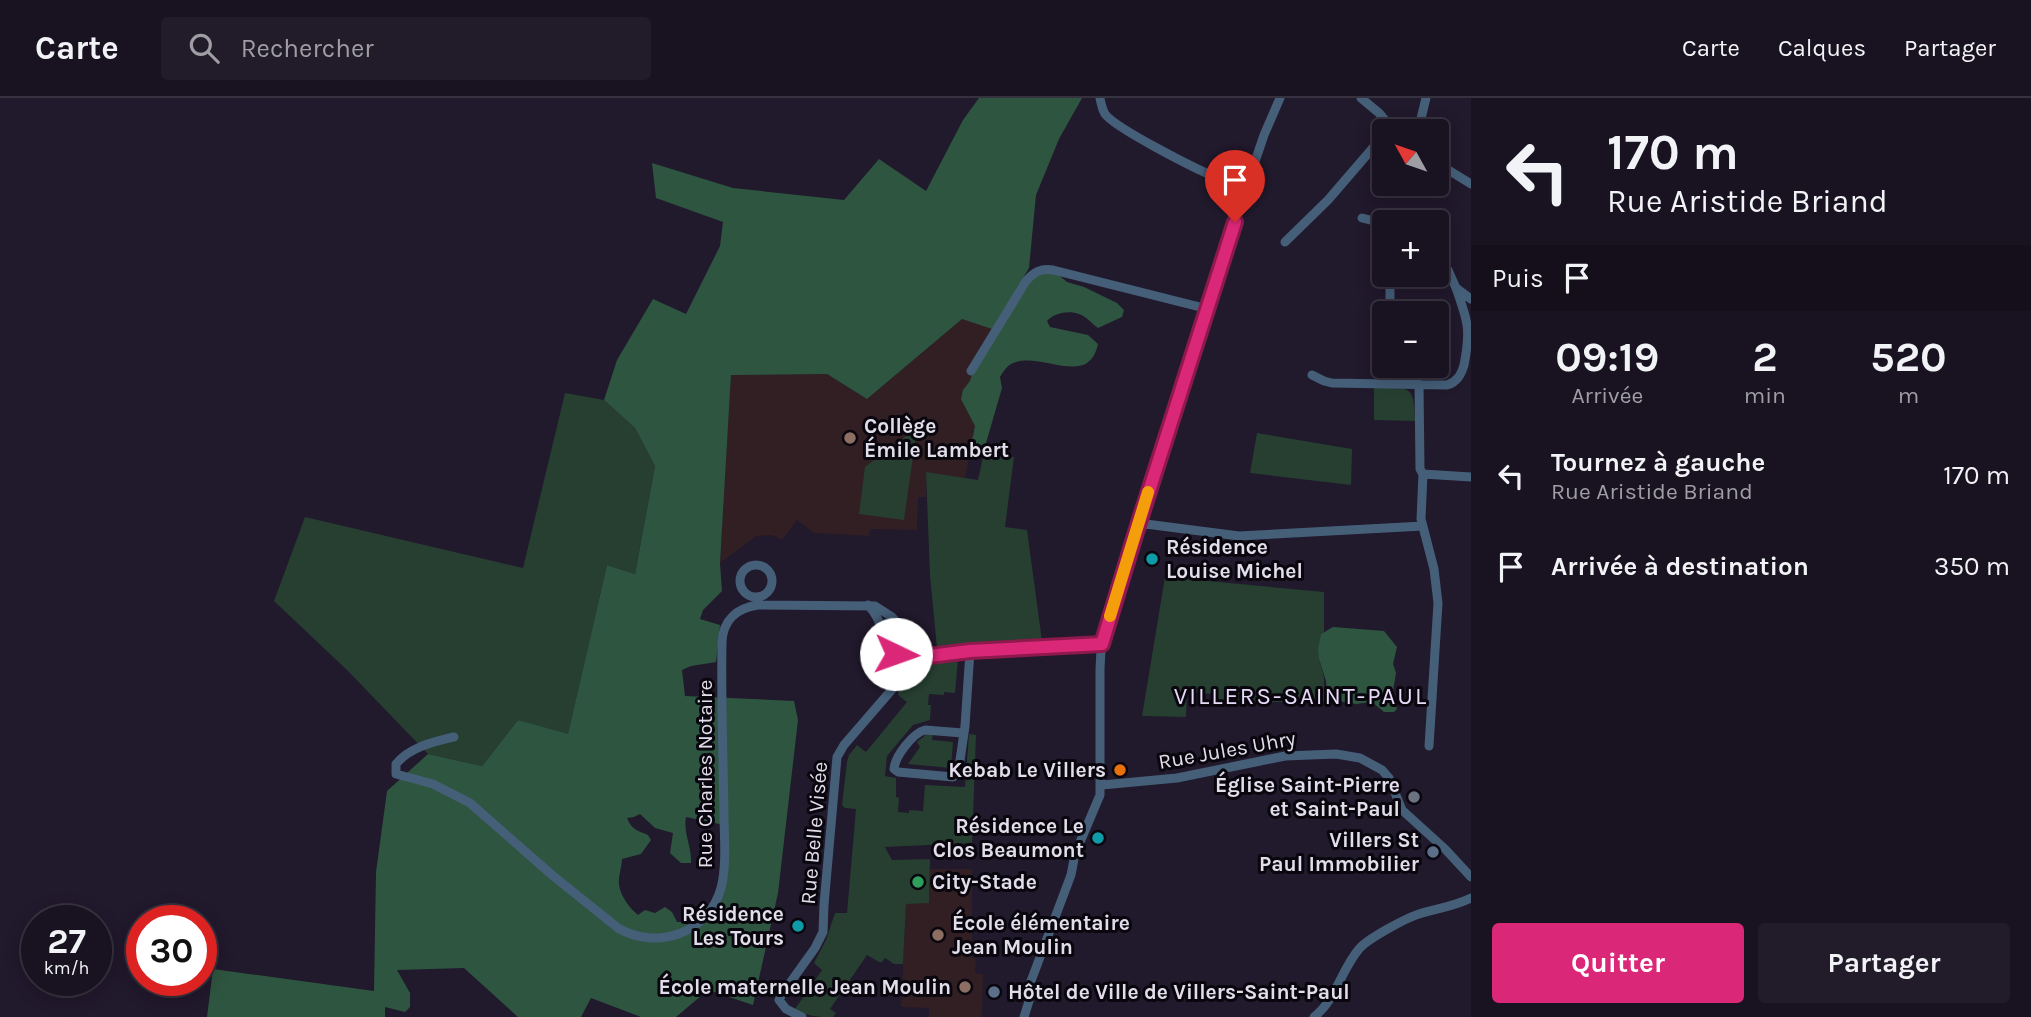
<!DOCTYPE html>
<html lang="fr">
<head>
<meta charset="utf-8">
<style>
  :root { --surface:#191321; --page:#221c2a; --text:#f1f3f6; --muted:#9f9ea5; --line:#37323f; --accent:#db2777 }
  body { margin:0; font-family:Karla,sans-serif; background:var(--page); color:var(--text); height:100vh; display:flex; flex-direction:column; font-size:26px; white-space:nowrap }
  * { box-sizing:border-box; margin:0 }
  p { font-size:23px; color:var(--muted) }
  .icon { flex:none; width:38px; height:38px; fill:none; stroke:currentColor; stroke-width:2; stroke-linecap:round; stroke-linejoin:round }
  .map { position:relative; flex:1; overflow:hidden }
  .details { display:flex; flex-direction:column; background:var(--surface); width:560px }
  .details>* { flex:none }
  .hud { background:#191321; color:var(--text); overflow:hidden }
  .needle { width:46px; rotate:310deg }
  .controls { position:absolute; left:1372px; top:21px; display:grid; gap:14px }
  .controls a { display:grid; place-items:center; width:77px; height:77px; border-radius:7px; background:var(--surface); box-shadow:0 4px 18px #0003,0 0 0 2px var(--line); font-size:35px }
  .speed { position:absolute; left:21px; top:807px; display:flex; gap:14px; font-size:35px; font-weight:700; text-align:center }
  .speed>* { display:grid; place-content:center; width:91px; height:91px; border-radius:50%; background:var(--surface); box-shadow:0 4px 18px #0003,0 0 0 2px var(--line); line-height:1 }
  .speed small { font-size:18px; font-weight:400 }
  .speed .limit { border:10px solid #d22; background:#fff; color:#111 }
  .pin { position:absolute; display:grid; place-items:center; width:60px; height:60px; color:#fff; margin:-72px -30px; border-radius:50% 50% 50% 0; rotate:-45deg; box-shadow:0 0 7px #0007 }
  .pin .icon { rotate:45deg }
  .me { position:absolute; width:77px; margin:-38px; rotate:93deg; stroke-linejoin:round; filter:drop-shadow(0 0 5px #0008) }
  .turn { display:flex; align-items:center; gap:24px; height:147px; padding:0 21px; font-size:32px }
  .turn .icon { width:91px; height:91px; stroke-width:2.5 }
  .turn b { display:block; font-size:49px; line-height:60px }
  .then { display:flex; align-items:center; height:66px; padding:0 21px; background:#0003; gap:14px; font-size:26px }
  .eta { display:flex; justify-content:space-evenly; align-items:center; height:119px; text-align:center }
  .eta b { font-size:42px; font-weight:700; line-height:49px }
  .primary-button { display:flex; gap:14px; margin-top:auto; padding:14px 21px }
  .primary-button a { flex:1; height:80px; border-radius:7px; background:var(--accent); color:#fff; font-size:28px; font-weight:700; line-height:80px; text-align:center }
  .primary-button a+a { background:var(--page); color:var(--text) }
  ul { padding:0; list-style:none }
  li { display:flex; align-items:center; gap:21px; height:91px; padding:0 21px }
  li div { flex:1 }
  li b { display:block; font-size:26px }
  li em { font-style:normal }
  header { display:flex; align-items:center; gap:42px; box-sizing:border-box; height:98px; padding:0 35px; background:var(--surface); border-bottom:2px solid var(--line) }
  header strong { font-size:33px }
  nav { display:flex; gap:38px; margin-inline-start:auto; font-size:24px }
  .search { width:490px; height:63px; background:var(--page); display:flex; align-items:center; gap:18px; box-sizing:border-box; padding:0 24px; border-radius:7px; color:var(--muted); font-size:26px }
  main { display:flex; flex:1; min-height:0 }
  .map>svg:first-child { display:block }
</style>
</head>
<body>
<header>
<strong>Carte</strong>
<div class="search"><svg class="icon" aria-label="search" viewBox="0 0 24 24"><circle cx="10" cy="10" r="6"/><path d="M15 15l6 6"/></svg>Rechercher</div>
<nav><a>Carte</a><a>Calques</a><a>Partager</a></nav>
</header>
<main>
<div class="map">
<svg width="1471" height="919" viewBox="0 0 1471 919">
  <rect width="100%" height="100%" fill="#21192c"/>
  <path fill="#311f24" d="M962 221 992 231 985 277 965 380 926 375V399H918L917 432 871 431 869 438 814 435 797 422 782 442 772 437 756 438 720 465 731 277 827 276 867 301Z
    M930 771H972V860H976L975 875 983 876 982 919H929V910L901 909 906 805H929Z"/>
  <path fill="#263f31" d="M1374 290C1409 291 1414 284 1415 323L1374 322Z
    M565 295 604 302 635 330 655 368 635 476 607 467 568 637 518 622 482 668 428 656 348 573 274 503 305 419 523 470Z
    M906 329 917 330 904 422 859 416 865 369 905 339Z
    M1257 335 1352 351 1351 387 1250 375Z
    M983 359H1014L1005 429 1027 432 1042 543 937 550 930 477 926 374 978 382Z
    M1165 479 1324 494V534L1321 536 1319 561 1324 579V604H1213V596L1187 594 1186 619 1142 618Z
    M958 561 955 595 944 594V597L929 596 928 607H931L930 622 913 627 887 658 885 678 896 680V699L899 700 898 714 909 715V712L923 713 925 687 965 689 969 636 976 637 972 745 885 749 892 762 930 761 929 805 906 806 903 866H894L885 860 882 864H879L867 857 830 911 836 915 833 919C818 919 808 919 795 911L822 872 814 865 826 842 835 815H847L856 711 845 710 842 707 847 664 849 657 857 647 866 654 907 604 898 597V593L920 566 925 564Z
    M928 635H933L932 642 953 644 951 670 908 666 920 649 917 644Z"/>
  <path fill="#2e5540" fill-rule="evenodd" d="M979 0H1082L1059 41 1036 97 1029 170 992 231 962 221 867 301 827 276 731 277 720 465 722 493 703 512 700 521 720 527 716 564 691 568 682 572 685 598 794 603 798 622 778 795 753 907 708 892 676 919H641L591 900 581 919H518L464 870 397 872 410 895V909L405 914 385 909V919H207L213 871 374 893 376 774 387 693 428 656 482 668 518 622 568 636 607 467 635 476 655 368 635 330 604 302 617 262 653 201 686 216 720 148 723 124 656 100 652 65 733 90 844 102 879 61 926 93 963 22ZM640 716 655 730 673 735 670 755 681 765H691C692 749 683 735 686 719L724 727 717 802 691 830 685 824H677L672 814 665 809 655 815 645 812 638 817C629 810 620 797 619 786 618 778 622 769 622 761L641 756 651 742 648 737C638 733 631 731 627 720L634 719Z
    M1053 172 1067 184 1084 189 1117 205 1124 212 1122 219 1098 230C1092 226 1086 218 1079 216 1069 212 1054 215 1047 223L1050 229 1088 237 1098 246C1088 292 1040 251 1011 266 1006 269 1003 274 1000 279L1002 290 984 352 979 356 973 355 970 353 975 328 961 301 963 292 970 283 976 264 1026 183Z
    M1333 529 1384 533 1397 549 1393 566 1396 575 1393 593 1397 611 1394 614H1384L1372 604 1356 606 1333 602 1327 594 1326 583 1319 561 1318 551 1321 536Z"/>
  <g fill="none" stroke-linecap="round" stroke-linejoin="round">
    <path stroke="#455f79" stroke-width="9" d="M1100 0C1101 5 1102 11 1105 16 1115 30 1194 70 1213 78 1226 81 1237 76 1249 80
      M1361 0 1379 15 1394 33
      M1418 33 1426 0
      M1437 65 1471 86
      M1362 120 1374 123 1384 131
      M1285 144 1328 102 1384 37
      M1437 163 1448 172 1456 190 1471 201
      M1390 215V190L1395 177
      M1390 268V286
      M971 273 1026 183C1034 174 1041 170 1053 172L1208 211
      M1312 277 1324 283 1332 285 1447 287C1457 284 1461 277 1464 267 1471 231 1468 224 1456 190
      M1419 286 1420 371 1423 376 1421 421 1434 471 1438 505 1429 648
      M1423 376 1471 379
      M1138 425 1239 438 1423 428
      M740 483a16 16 0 1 1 32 0a16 16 0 1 1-32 0Z
      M868 507C890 529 877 563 920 559
      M941 556 1102 546
      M963 635 925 632C913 635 895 658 894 671L898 674 953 679 958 676 965 628 970 553
      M454 639C433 644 410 649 396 666V676L433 686 470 705 552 777 618 830C657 853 709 835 721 790 727 767 724 739 724 715 723 658 721 601 722 544 723 522 737 510 758 507L875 508 892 519 917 548 929 553 945 555
      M1102 687 1177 680 1285 658 1336 656 1360 660 1382 672 1389 680 1402 712 1445 751 1471 779
      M802 919 786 911 779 902 782 896 815 850 823 834 824 807 837 659 844 647 920 559
      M1024 919 1029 903 1031 883 1071 777 1075 756 1100 697V571L1101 552 1107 528 1245 93 1264 37 1280 0
      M1314 919C1336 902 1341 872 1359 851 1367 841 1406 820 1419 816 1438 810 1452 809 1471 800"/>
  </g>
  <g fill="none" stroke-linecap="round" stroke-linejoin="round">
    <defs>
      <path id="route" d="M896 556 913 560 970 553 1102 546 1136 434 1235 124"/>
    </defs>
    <use href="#route" stroke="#8e194d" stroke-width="18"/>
    <use href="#route" stroke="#db2777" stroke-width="12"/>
    <path stroke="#f59e0b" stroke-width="12" d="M1110 518 1148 394"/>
  </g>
  <g fill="#8d6e63" stroke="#09060e" stroke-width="2.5">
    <circle cx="850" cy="340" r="7"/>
    <circle cx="938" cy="837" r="7"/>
    <circle cx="965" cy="889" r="7"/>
  </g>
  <g fill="#0f9aa8" stroke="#09060e" stroke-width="2.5">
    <circle cx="1152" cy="461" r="7"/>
    <circle cx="1098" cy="740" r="7"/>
    <circle cx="798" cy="828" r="7"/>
  </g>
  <circle fill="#e8710a" stroke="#09060e" stroke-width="2.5" cx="1120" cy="672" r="7"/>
  <circle fill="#6b7280" stroke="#09060e" stroke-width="2.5" cx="1414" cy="699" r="7"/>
  <g fill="#5c6f8a" stroke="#09060e" stroke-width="2.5">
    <circle cx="1433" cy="754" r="7"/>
    <circle cx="994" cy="894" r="7"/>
  </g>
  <circle fill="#2e9e5b" stroke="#09060e" stroke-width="2.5" cx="918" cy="784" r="7"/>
  <g text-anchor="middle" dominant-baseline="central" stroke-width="6" stroke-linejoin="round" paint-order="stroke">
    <g font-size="21" font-weight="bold" fill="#e2ddeb" stroke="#09060e" text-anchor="end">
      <text x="864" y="328" text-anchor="start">Collège<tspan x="864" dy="24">Émile Lambert</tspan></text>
      <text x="1166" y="449" text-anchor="start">Résidence<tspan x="1166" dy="24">Louise Michel</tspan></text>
      <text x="1106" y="672">Kebab Le Villers</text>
      <text x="1400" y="687">Église Saint-Pierre<tspan x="1400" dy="24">et Saint-Paul</tspan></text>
      <text x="1084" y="728">Résidence Le<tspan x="1084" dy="24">Clos Beaumont</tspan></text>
      <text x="1419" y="742">Villers St<tspan x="1419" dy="24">Paul Immobilier</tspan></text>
      <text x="932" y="784" text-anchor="start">City-Stade</text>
      <text x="784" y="816">Résidence<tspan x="784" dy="24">Les Tours</tspan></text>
      <text x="952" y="825" text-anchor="start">École élémentaire<tspan x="952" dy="24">Jean Moulin</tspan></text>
      <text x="951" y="889">École maternelle Jean Moulin</text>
      <text x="1008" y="894" text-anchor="start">Hôtel de Ville de Villers-Saint-Paul</text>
    </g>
    <g font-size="21" fill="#e2ddeb" stroke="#09060e">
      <text transform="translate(1227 652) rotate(-10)">Rue Jules Uhry</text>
      <text transform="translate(705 676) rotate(-90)">Rue Charles Notaire</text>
      <text transform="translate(814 735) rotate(-85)">Rue Belle Visée</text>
    </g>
    <g font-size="24" letter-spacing="2" fill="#e5dbf7" stroke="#09060e">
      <text x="1301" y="598">VILLERS-SAINT-PAUL</text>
    </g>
  </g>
</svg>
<div class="controls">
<a><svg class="needle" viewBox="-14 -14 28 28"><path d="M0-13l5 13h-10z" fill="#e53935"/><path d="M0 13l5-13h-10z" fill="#9f9ea5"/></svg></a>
<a>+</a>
<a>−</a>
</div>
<div class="speed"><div>27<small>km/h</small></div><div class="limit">30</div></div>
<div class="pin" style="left:1235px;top:124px;background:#d93025"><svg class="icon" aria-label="arrive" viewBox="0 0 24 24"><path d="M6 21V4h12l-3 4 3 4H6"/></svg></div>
<svg class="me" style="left:896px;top:556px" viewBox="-20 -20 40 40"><circle r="19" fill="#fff"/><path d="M0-13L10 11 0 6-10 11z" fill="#db2777"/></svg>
</div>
<section class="details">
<div class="hud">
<div class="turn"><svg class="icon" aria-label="left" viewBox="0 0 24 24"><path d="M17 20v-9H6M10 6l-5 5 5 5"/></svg><div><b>170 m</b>Rue Aristide Briand</div></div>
<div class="then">Puis<svg class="icon" aria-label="arrive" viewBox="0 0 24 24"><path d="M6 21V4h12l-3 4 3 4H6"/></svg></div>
</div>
<div class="eta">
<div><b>09:19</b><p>Arrivée</p></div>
<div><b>2</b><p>min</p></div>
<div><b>520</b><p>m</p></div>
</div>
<ul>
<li><svg class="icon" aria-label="left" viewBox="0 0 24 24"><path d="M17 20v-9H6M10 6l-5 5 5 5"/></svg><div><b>Tournez à gauche</b><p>Rue Aristide Briand</p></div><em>170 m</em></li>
<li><svg class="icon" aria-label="arrive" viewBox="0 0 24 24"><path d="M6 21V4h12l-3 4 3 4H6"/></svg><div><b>Arrivée à destination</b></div><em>350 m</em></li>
</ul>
<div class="primary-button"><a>Quitter</a><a>Partager</a></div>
</section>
</main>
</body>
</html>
